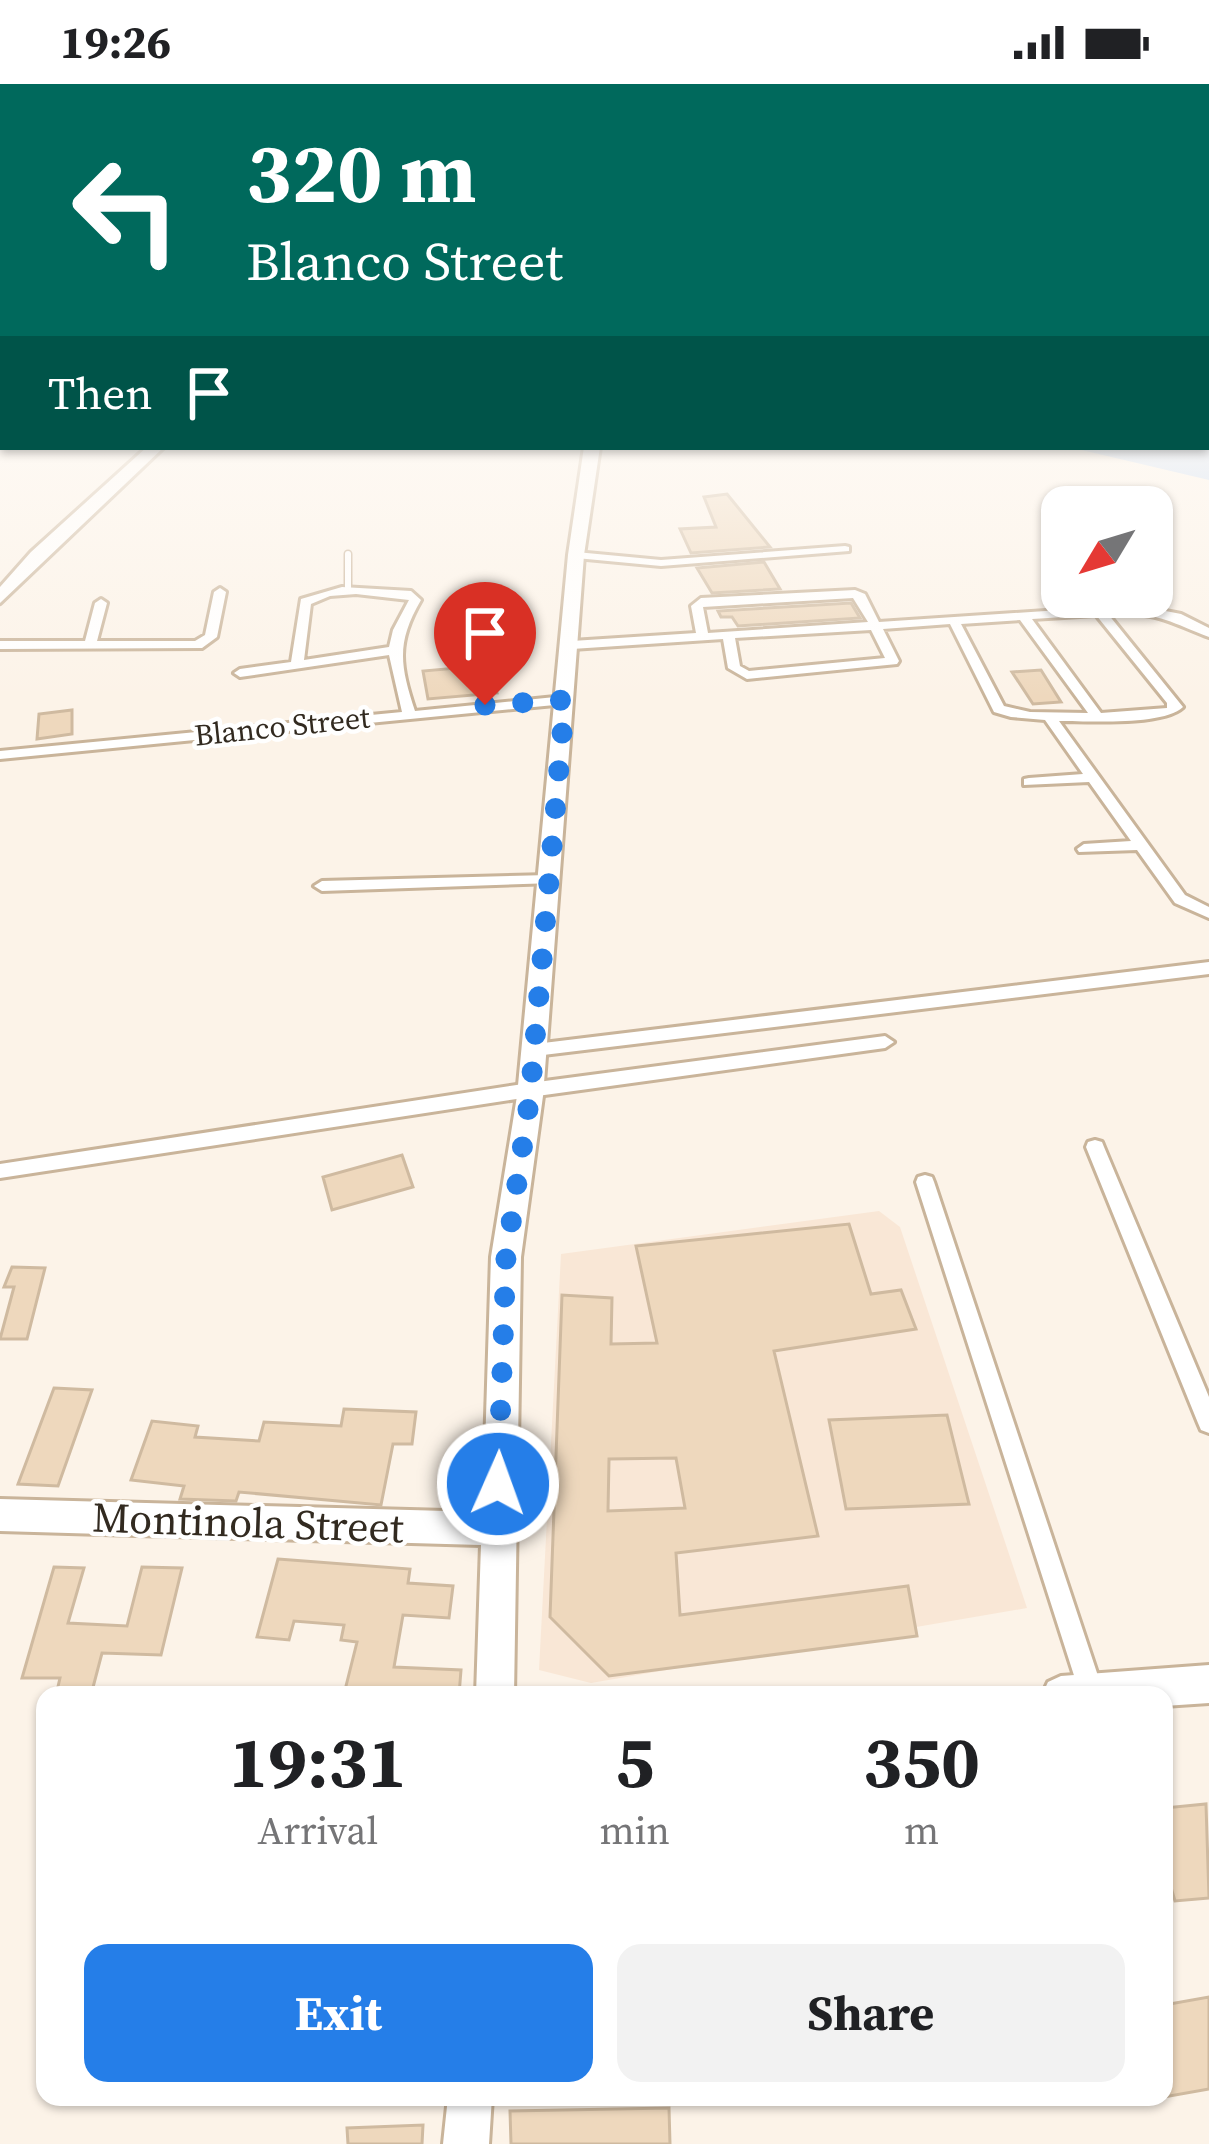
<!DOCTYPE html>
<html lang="en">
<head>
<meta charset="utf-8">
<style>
  :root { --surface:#fff; --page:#f2f2f2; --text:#202124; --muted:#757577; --accent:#257ee8 }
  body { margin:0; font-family:"Source Serif 4",serif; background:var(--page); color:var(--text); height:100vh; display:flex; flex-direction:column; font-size:45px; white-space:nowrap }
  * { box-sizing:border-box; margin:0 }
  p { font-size:39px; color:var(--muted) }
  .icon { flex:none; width:66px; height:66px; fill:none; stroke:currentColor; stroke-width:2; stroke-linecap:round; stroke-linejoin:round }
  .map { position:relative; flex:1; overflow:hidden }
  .details { position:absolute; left:36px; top:1602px; width:1137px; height:420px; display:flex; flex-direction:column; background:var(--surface); border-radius:24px; box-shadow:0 3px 9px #0004 }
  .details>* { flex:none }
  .hud { position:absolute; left:0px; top:0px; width:1209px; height:366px; box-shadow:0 3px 9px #0004; background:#00695c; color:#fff; overflow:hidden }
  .needle { width:78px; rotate:232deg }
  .buttons { position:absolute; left:1041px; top:402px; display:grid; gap:24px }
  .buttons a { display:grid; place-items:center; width:132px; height:132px; border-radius:24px; background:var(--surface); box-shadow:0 3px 9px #0004; font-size:60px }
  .pin { position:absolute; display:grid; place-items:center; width:102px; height:102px; color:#fff; margin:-123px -51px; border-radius:50% 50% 50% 0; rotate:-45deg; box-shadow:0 0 12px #0007 }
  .pin .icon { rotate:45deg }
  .me { position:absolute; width:132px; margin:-66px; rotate:2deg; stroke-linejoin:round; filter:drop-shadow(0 0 9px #0008) }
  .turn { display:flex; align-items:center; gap:42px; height:252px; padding:0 48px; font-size:54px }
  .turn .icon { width:156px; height:156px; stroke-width:2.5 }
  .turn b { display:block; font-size:84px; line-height:102px }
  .then { display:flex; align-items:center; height:114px; padding:0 48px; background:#0003; gap:24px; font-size:45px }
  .eta { display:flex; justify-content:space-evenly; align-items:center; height:204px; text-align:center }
  .eta b { font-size:72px; font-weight:700; line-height:84px }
  .action { display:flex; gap:24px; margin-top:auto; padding:24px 48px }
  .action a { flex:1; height:138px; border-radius:24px; background:var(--accent); color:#fff; font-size:48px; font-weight:700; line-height:138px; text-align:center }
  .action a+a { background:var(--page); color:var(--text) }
  .status { display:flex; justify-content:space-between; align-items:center; height:84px; padding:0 60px; background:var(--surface); direction:ltr }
  .status svg { height:33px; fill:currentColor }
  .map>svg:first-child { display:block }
</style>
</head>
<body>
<div class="status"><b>19:26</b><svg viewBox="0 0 49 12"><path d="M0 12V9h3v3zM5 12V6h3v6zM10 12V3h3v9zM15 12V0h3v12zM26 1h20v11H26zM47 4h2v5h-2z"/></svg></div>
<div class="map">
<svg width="1209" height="2060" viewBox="0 0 1209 2060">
  <rect width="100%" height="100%" fill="#fcf3e8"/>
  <path fill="#f9e7d6" d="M879 1127 900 1143 1027 1524 591 1599 539 1586 561 1170Z"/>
  <path fill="#bdd6f7" d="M1069 363H1199L1209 366V396Z"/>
  <path fill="#eed8bd" stroke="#cfbaa0" stroke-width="3" fill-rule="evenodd" d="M727 410 770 463 691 469 680 445 716 443 704 413Z
    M764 478 780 505 712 509 697 484Z
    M851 519 860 534 738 542 732 533H721L718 527Z
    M490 581 497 609 428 615 423 587Z
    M1041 586 1061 618 1033 620 1012 588Z
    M72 626V650L37 655 39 630Z
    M402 1071 413 1103 332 1126 323 1093Z
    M849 1140 871 1210 901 1206 916 1245 774 1267 818 1452 676 1469 680 1531 908 1502 917 1552 609 1592 550 1533 562 1211 612 1214 611 1260 657 1259 636 1162ZM676 1374 685 1424 608 1427 609 1375Z
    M12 1183 45 1184 27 1255H0L14 1203H4Z
    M54 1304 92 1306 58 1402 18 1400Z
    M344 1325 416 1328 412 1360H393L381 1421 239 1408 236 1417 180 1415 184 1402 131 1396 152 1337 198 1342 195 1353 259 1357 264 1338 341 1342Z
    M947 1331 969 1420 846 1425 829 1336Z
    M278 1475 410 1485 408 1499 453 1502 449 1534 403 1531 394 1583 461 1586 459 1611 345 1606 357 1558 341 1556 344 1541 294 1537 289 1556 257 1553Z
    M54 1483 84 1484 68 1539 127 1542 142 1483 182 1484 161 1571 102 1569 91 1611H56L60 1594H22Z
    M1206 1720 1209 1814 1175 1817 1164 1780V1724Z
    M1209 1913V2005L1164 2013V1921Z
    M669 2024 670 2060H511L510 2027Z
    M423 2041 422 2060H348L347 2044Z"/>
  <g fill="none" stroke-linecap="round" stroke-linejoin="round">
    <defs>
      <path id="lane" d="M348 470V507"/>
      <path id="street" d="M845 462 849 463V467L661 482 576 474 570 471 576 468 661 476Z
        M342 503 411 507 421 516C396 559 400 581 415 627L565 612 572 616 565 620 0 675V667L402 628 389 571 240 593 234 589 240 585 291 578 301 515ZM356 510 409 516 393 546 389 563 304 576 311 520 330 512Z
        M220 504 226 508 217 553 202 564 0 565V557H85L95 519 101 515 107 519 97 557H195L205 551 214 508Z
        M855 506 865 510 879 538 1135 521 1181 530 1209 544V553C1168 537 1155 527 1108 530L1183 623C1163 642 1087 637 1059 637L1185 811 1209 823V834L1175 819 1137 766 1079 768 1077 765 1084 760 1131 757 1089 698 1024 701V695L1029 694 1083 690 1045 636 1011 633 994 628 950 540 883 545 899 577 897 580 747 595 728 584 723 555 572 565 566 561 572 557 696 549 691 522 701 514ZM853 514 868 538 708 549 703 523ZM1096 531 1167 619V624L1101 629 1032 535ZM1020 536 1088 629 1030 628 1004 622 961 540ZM871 546 885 574 749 587 740 582 735 554Z
        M549 791 554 793V799L322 807 314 802 322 797Z
        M1209 878V890L535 972 526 966 535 960Z
        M885 952 894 958 885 964 530 1013 0 1094V1080L530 999Z
        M1095 1056 1102 1058 1104 1063 1209 1313V1349L1201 1346 1198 1339 1086 1063 1088 1058Z
        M925 1091 932 1093 934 1098 1103 1607 1102 1611H1080L1079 1607 916 1098 918 1093Z"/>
      <path id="secondary" d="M147 363H164L0 519V503L31 468Z
        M584 363H600L584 471 543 1012 521 1173 514 1611H476L481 1461 0 1447V1415L483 1428 491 1173 517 1012 568 471Z
        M1209 1581V1619L1164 1622V1611H1042L1048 1598 1061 1592Z
        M448 2013H492L489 2060H443Z"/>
    </defs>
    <use href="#lane" stroke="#c9b49a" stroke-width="9"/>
    <use href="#street" stroke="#c9b49a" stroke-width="6"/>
    <use href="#secondary" stroke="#c9b49a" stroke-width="6"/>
    <use href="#lane" stroke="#fff" stroke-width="6"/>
    <use href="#street" fill="#fff" fill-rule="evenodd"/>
    <use href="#secondary" fill="#fff" fill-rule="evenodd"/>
  </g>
  <linearGradient id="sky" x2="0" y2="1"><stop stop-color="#97c2ee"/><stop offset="0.53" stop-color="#fefaf5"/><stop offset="1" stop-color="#fefaf5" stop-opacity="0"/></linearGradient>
  <rect width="1209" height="614" fill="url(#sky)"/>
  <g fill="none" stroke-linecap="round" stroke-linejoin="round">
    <path stroke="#257ee8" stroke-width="21" stroke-dasharray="0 37.8" d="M485 621 565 616 530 1012 506 1173 498 1400"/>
  </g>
  <g text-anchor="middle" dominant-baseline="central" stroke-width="9" stroke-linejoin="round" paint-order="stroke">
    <g font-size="30" fill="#322a20" stroke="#fff">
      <text transform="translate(282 642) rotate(-6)">Blanco Street</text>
    </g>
    <g font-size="42" fill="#322a20" stroke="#fff">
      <text transform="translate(248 1438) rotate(2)">Montinola Street</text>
    </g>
  </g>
</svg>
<div class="buttons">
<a><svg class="needle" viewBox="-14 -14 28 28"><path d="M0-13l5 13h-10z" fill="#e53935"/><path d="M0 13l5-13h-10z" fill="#757577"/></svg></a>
</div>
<div class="pin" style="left:485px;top:621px;background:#d93025"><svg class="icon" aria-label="arrive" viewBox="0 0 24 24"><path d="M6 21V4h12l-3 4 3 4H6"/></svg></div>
<svg class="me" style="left:498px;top:1400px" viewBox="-20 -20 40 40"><circle r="17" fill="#257ee8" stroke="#fff" stroke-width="3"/><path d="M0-11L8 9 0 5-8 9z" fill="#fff"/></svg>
<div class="hud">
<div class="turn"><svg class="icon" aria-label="left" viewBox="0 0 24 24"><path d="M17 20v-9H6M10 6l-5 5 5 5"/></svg><div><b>320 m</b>Blanco Street</div></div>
<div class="then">Then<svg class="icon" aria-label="arrive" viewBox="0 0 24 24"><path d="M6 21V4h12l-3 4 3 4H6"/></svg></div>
</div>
<section class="details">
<div class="eta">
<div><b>19:31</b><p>Arrival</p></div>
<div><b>5</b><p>min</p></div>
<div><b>350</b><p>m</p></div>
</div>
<div class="action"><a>Exit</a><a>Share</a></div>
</section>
</div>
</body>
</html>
